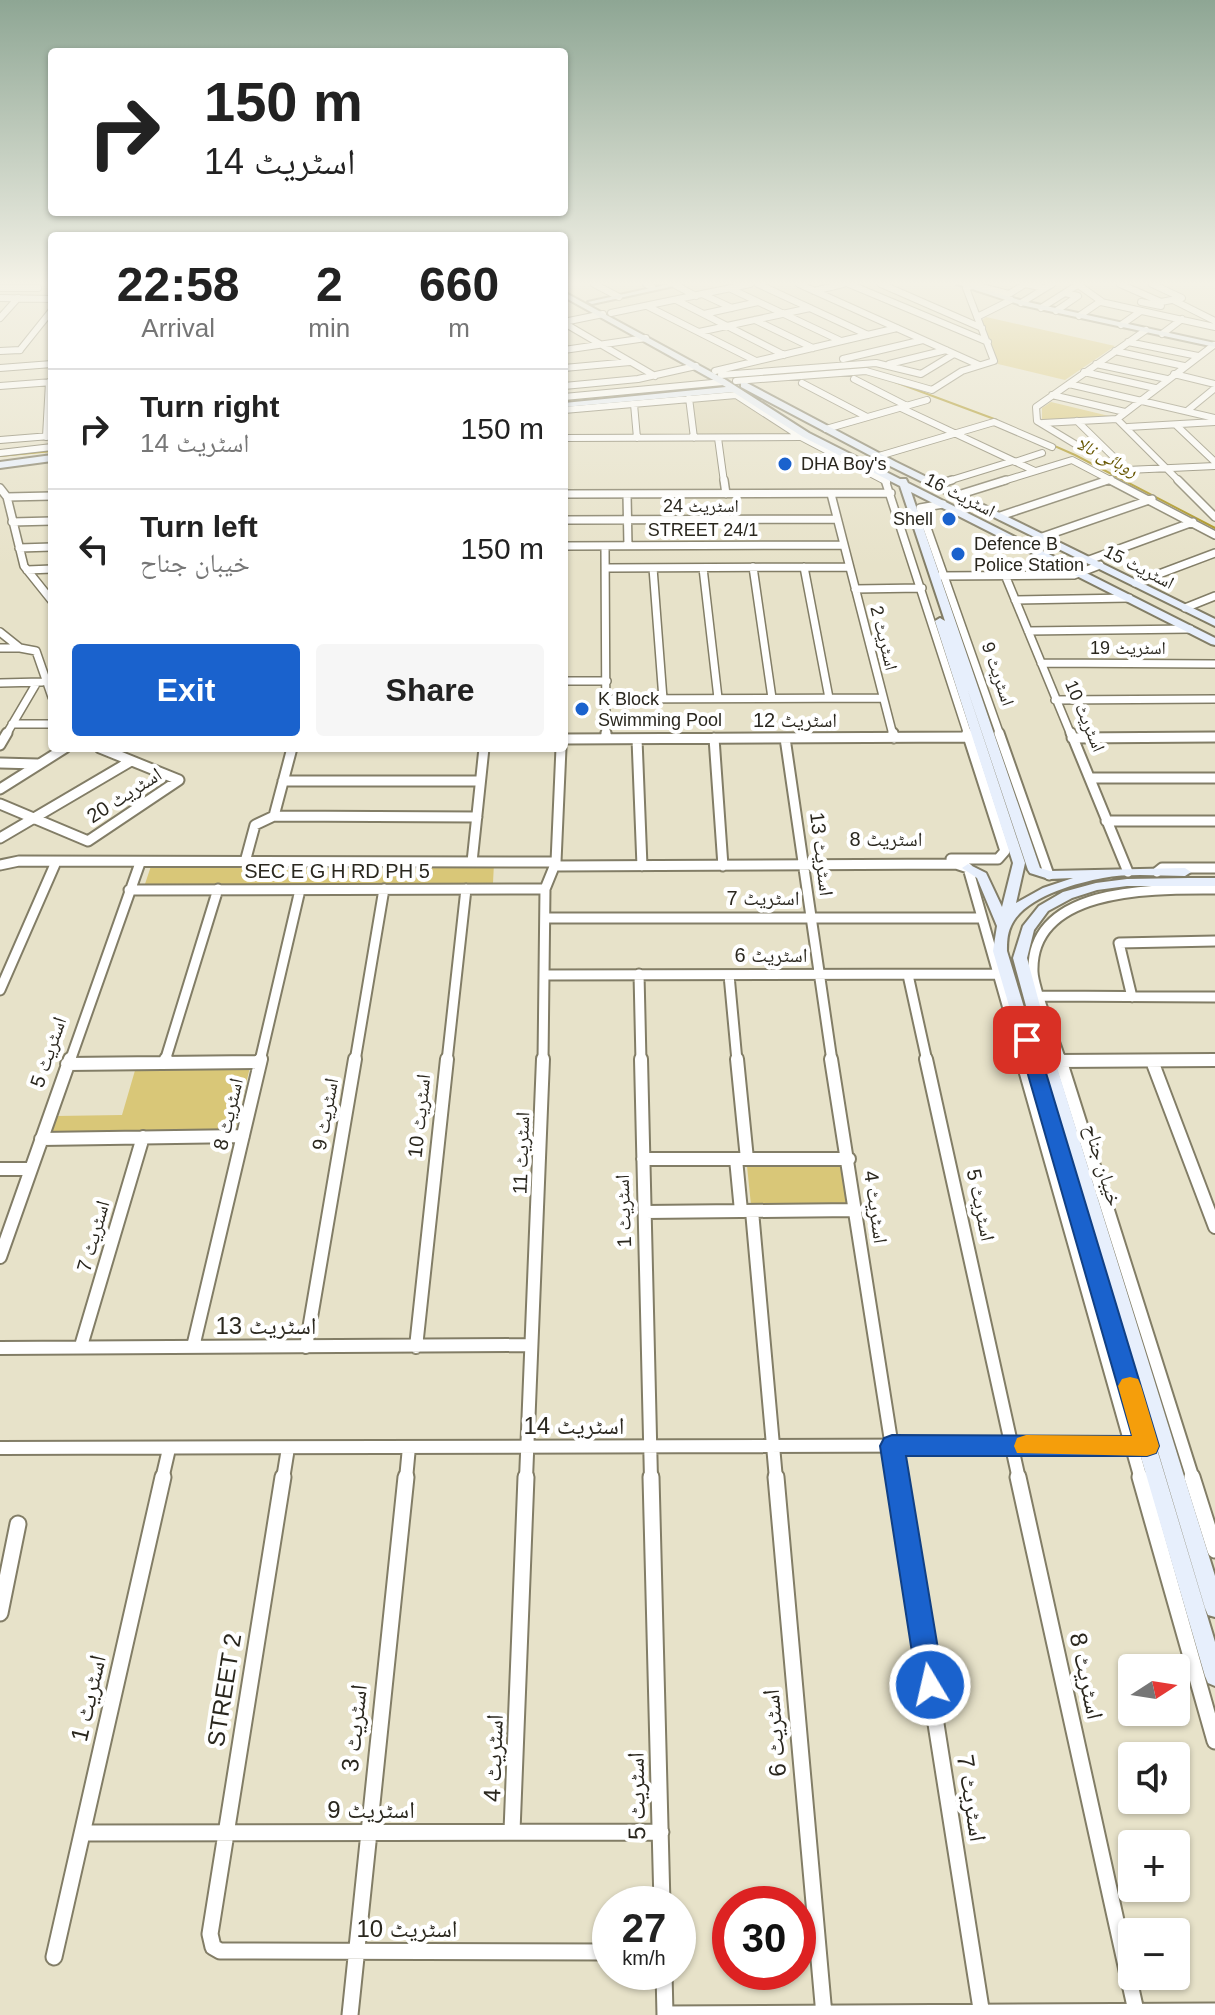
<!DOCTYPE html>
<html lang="en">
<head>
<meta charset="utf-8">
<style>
  :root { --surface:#fff; --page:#f6f6f6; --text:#222; --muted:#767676; --line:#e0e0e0; --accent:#1a62cd }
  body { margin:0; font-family:Helvetica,"Noto Naskh Arabic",sans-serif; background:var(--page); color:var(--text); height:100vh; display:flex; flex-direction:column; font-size:30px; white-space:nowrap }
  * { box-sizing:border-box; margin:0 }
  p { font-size:26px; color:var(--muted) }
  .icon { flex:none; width:44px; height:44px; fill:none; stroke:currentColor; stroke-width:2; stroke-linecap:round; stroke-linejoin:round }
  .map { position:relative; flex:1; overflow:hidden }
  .sheet { position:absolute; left:48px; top:232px; width:520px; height:520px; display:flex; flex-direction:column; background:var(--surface); border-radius:8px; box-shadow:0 2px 6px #0004 }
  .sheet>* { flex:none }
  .top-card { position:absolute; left:48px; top:48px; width:520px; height:168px; border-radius:8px; box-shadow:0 2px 6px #0004; background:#fff; color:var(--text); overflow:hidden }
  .needle { width:52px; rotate:78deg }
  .buttons { position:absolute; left:1118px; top:1654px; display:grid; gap:16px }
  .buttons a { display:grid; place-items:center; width:72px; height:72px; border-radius:8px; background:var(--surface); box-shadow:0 2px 6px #0004; font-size:40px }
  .speed { position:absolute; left:592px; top:1886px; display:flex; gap:16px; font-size:40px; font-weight:700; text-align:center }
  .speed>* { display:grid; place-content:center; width:104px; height:104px; border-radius:50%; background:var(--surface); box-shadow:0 2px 6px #0004; line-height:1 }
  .speed small { font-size:20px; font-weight:400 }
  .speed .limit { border:12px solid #d22; background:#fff; color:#111 }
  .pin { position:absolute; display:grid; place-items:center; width:68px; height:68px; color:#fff; margin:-34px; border-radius:16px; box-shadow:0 4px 12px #0006 }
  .me { position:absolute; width:88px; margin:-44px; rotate:351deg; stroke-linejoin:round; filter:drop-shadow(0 0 6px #0008) }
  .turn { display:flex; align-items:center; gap:28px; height:168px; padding:0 24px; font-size:36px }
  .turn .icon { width:104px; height:104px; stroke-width:2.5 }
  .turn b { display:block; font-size:56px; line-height:68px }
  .eta { display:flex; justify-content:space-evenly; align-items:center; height:136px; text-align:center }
  .eta b { font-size:48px; font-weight:700; line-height:56px }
  .action { display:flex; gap:16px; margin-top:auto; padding:16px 24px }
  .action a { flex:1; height:92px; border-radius:8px; background:var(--accent); color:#fff; font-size:32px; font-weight:700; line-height:92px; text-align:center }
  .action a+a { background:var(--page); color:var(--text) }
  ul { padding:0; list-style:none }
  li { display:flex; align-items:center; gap:24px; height:120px; padding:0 24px; border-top:2px solid var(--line) }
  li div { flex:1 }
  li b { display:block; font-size:30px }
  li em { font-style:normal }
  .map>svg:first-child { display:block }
</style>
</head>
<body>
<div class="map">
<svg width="1215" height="2015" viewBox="0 0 1215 2015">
  <rect width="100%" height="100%" fill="#e7e2c9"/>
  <path fill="#ddd6b6" d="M732 395 798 436 696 437 691 398Z"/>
  <path fill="#d9c778" d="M986 317 1115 346 1065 380 998 364 981 321Z
    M1051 402 1109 416 1042 420V408Z
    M494 863 493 883 144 887 151 866Z
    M136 1067H250L235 1131 49 1135 56 1116 122 1115Z
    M840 1164 847 1204 751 1205 747 1166Z"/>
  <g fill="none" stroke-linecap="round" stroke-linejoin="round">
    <path stroke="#a89017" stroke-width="2" d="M895 382 997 420
      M564 400 721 385
      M1007 425 1075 455 1215 528
      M0 456 52 451"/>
    <defs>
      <path id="street-far4" d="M594 284 619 297
        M646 284 652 287
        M758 284 868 335
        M799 284 979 365
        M849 284 988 342
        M881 284 982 328
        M1077 284 1101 301 1079 316
        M1120 284 1161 302 1182 298 1152 284
        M675 285 696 296
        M973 285 1009 294 1025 284 1045 288
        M0 288H38
        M729 288 841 341
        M814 291 843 284
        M702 294 732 308
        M0 298 52 299
        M676 300 784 355
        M1173 300 1215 321
        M1101 302 1215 327
        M1141 302 1161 306
        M1021 303 1052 284
        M647 306 756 361
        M1041 308 1079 284
        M1056 311 1078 296 1065 293
        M611 313 750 284
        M704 314 758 302
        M977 317 1011 300
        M0 318 18 298
        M755 320 813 348
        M564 322 603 314
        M564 323 655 376
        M1121 325 1141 311
        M699 332 810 308
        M1162 334 1182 319
        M1128 342 1198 356
        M20 350 52 310
        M564 350 646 338
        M0 351 20 350
        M1115 351 1184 366
        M843 359 923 340
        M889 364 946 350
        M1096 364 1167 379
        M0 368 52 364
        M564 368 630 362
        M715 371 897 328
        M1084 372 1155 388
        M1174 374 1215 384
        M721 375 876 363 921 374 954 354
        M854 379 907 406
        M736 381 866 371 932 390 962 371 994 361 966 288 979 284
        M802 383 867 417
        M1069 384 1215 418
        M0 386 52 382
        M564 386 638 379 696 366
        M1052 395 1125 412
        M564 397 723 382
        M689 398 694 438
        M634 404 637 438
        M901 408 1035 471
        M564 410 736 395 801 437 887 482
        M1187 411 1215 388
        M1117 419 1180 482
        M1117 419 1214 345
        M1077 421 1127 470 1215 466
        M1043 423 1117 419
        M1176 425 1215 462
        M1128 427 1215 422
        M826 429 927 400
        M46 437 49 382
        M564 438 800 437
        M718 438 724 482
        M0 440 50 436
        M1080 447 1037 421 1036 407 1146 330
        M0 453 52 447
        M879 456 994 422 1052 447
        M1015 462 1042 453
        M945 482 1013 461
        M1000 482 1072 460 1114 482
        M1102 482 1111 479"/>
      <path id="street-far3" d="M724 480 726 494
        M885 480 968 735
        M1110 480 1215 535
        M1178 480 1215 517
        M936 485 952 480
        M0 488 7 497 24 566 52 601
        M564 494 891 493
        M627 494 628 546
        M831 494 893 735
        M958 495 1006 480
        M7 497 52 496
        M943 504 920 508 1000 735
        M1000 516 1108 480
        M564 520 837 519
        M12 522 52 521
        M1042 537 1152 499
        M564 546 843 545
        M605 546 606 735
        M19 548 52 547
        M1089 560 1193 522
        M753 567 772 698
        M804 567 829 698
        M607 568 849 567
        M653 568 663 699
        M703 568 718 698
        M27 570 52 569
        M1005 575 1071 735
        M940 576 1074 575 1100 565
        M1135 583 1215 553
        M855 589 922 588
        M1015 600 1129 598
        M1185 608 1215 596
        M1028 631 1190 629
        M0 632 20 648 36 651 52 697
        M0 648H20
        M1041 663 1215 664
        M564 681H607
        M0 683 42 682
        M606 699 882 698
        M1055 700 1215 699
        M12 724H52
        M6 735 36 684"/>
      <path id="street-far2" d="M606 733V739
        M893 733 894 738
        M999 733 1049 875
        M1071 733 1128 872
        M714 738 723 866
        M785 738 832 1061
        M1072 738 1215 737
        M564 739 972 737
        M637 739 642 866
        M0 745 7 733
        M0 763 38 764
        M1090 778H1215
        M283 781H480
        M0 789 65 748
        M0 804 88 841 179 780 100 748
        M274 816 292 748
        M1106 821H1215
        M0 838 131 761
        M951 859H998L1005 851 967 733
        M245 862 255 825 274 816 477 817
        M472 862 484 748
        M0 865 19 861 556 862
        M555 866 956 864 968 868 1023 1061
        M1157 872 1162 868H1215
        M129 890 545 889
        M546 918H980
        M639 974 641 1061
        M546 975 996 974
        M729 975 737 1061
        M908 975 927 1061
        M0 990 56 862
        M1041 996 1215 997
        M1132 997 1119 943 1215 941
        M70 1061 140 863
        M165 1061 218 889
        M260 1061 300 890
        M355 1061 384 889
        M447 1061 466 889
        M543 1061 545 889 556 862 561 748
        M1061 1061C1054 1038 1034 992 1033 972 1030 885 1158 889 1215 889
        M1112 1061 1215 1060"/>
      <path id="street-far1" d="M641 1059 651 1479
        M737 1059 747 1159
        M831 1059 897 1479
        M926 1059 1019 1479
        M1022 1059 1141 1479
        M1060 1059 1193 1479
        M1057 1061 1215 1060
        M1152 1061 1215 1227
        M165 1062 166 1059
        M67 1064 260 1062
        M41 1139 243 1136
        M643 1159H849
        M736 1159 741 1211
        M0 1169H31
        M752 1211 776 1479
        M645 1212 856 1210
        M0 1257 70 1059
        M81 1346 143 1137
        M193 1347 261 1059
        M306 1347 355 1059
        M416 1347 447 1059
        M0 1348 531 1345
        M0 1448 1137 1445
        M162 1479 169 1449
        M283 1479 288 1448
        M406 1479 409 1447
        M526 1479 543 1059"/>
      <path id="street" d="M283 1477 210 1934 213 1947 220 1951 610 1952
        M651 1477 662 1904
        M776 1477 824 2015
        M897 1477 982 2015
        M1018 1477 1136 2011
        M1140 1477 1215 1741
        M1192 1477 1215 1550
        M0 1613 18 1524
        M512 1831 526 1477
        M82 1833 661 1832
        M54 1957 163 1477
        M664 1972 665 2015
        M665 2014 1215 2011
        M350 2015 406 1477"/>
      <path id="secondary" d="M669 284H683L592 304 588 302Z
        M957 284H967L1023 301 1215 343V347L1021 305Z
        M564 292 726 380 809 433 900 479H906L908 483 1215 638V645L1211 644 911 492 1040 868 1050 871 1185 868 1191 872 1185 876C1159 876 1129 873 1103 878 1075 883 1023 898 1011 926 1007 934 1007 943 1007 951L1215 1642V1686L1208 1683 1205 1676 993 951 997 926 977 878 962 868 968 864 986 873 1002 907 1013 863 935 621 940 618 945 621 900 486 803 437 733 392 564 407V403L726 387 564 297ZM967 688 1028 870 1030 873 1049 879 1073 878 1043 888 1016 903 1025 863Z
        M741 383H747L896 462 1215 619V626L890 466 741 387Z
        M52 455V461L0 468V462Z
        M1189 878H1215V886H1127L1097 890 1072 898 1048 911 1034 930 1027 958 1055 1061 1215 1576V1617L1208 1615 1205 1608 1041 1061 1013 958 1023 926 1039 906 1063 892 1096 883 1127 879Z"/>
    </defs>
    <use href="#street-far4" stroke="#827d66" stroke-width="8"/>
    <use href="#street-far3" stroke="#827d66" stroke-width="10"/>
    <use href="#street-far2" stroke="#827d66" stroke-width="13"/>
    <use href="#street-far1" stroke="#827d66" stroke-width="16"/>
    <use href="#street" stroke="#827d66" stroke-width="19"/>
    <use href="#secondary" stroke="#827d66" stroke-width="4"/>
    <use href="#street-far4" stroke="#fff" stroke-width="6"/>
    <use href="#street-far3" stroke="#fff" stroke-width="7"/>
    <use href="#street-far2" stroke="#fff" stroke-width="9"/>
    <use href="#street-far1" stroke="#fff" stroke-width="12"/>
    <use href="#street" stroke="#fff" stroke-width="15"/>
    <use href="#secondary" fill="#e7effc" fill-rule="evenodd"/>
  </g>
  <linearGradient id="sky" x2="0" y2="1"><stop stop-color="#8ea694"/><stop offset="0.5" stop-color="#f4f2e7"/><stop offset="1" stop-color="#f4f2e7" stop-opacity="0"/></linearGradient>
  <rect width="1215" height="566" fill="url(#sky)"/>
  <path fill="#1a62cd" stroke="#114085" stroke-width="2" d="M1027 1034 1036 1040 1159 1446 1156 1453 1147 1456H906L944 1685 940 1694 930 1698 921 1694 917 1685 880 1446 884 1438 892 1435 1132 1436 1018 1040Z"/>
  <path fill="#f59e0b" d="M1130 1377 1138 1379 1141 1386 1159 1446 1156 1453 1147 1456 1017 1453 1014 1446 1017 1438 1026 1435 1132 1436 1118 1386 1122 1379Z"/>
  <g fill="#1a62cd" stroke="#fff" stroke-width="3">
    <circle cx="785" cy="464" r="8"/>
    <circle cx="949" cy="519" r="8"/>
    <circle cx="958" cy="554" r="8"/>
    <circle cx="582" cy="709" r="8"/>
  </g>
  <g text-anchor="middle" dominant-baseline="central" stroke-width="8" stroke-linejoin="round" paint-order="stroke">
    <g font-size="18" font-style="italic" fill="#675700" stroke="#fff">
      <text transform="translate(1107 457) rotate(27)">روہائی نالا</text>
    </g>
    <g font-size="18" fill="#2a271e" stroke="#fff" text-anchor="start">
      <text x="801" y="464">DHA Boy's</text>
      <text x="933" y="519" text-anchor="end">Shell</text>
      <text x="974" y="544">Defence B<tspan x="974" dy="21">Police Station</tspan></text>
      <text x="598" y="699">K Block<tspan x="598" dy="21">Swimming Pool</tspan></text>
    </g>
    <g font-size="18" fill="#2a271e" stroke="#fff">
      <text transform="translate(960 495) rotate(27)">اسٹریٹ 16</text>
      <text x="701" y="506">اسٹریٹ 24</text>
      <text x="703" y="530">STREET 24/1</text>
      <text transform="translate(1139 567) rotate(27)">اسٹریٹ 15</text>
      <text transform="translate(884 638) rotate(76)">اسٹریٹ 2</text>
      <text x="1128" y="648">اسٹریٹ 19</text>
      <text transform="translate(998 674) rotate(71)">اسٹریٹ 9</text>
      <text transform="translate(1085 716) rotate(67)">اسٹریٹ 10</text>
    </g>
    <g font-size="20" fill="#2a271e" stroke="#fff">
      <text x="795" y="720">اسٹریٹ 12</text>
      <text transform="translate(124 795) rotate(-33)">اسٹریٹ 20</text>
      <text x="886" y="839">اسٹریٹ 8</text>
      <text transform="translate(822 854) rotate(83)">اسٹریٹ 13</text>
      <text x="337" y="871">SEC E G H RD PH 5</text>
      <text x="763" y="898">اسٹریٹ 7</text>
      <text x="771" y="955">اسٹریٹ 6</text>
      <text transform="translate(48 1052) rotate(-71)">اسٹریٹ 5</text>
      <text transform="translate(228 1114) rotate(-77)">اسٹریٹ 8</text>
      <text transform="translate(325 1114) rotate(-80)">اسٹریٹ 9</text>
      <text transform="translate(419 1116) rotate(-84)">اسٹریٹ 10</text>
      <text transform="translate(521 1153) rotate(-88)">اسٹریٹ 11</text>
      <text transform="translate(1103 1165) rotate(73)">خیبان جناح</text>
      <text transform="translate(981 1205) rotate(78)">اسٹریٹ 5</text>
      <text transform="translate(876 1207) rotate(82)">اسٹریٹ 4</text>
      <text transform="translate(623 1211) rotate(-92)">اسٹریٹ 1</text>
      <text transform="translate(93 1236) rotate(-74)">اسٹریٹ 7</text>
    </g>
    <g font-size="24" fill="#2a271e" stroke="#fff">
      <text x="266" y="1325">اسٹریٹ 13</text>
      <text x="574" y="1425">اسٹریٹ 14</text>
      <text transform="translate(1087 1676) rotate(78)">اسٹریٹ 8</text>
      <text transform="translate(224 1690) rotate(-81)">STREET 2</text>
      <text transform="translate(88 1698) rotate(-77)">اسٹریٹ 1</text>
      <text transform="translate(354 1728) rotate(-84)">اسٹریٹ 3</text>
      <text transform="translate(774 1733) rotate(-95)">اسٹریٹ 6</text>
      <text transform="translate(493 1758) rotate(-88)">اسٹریٹ 4</text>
      <text transform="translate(636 1796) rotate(-91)">اسٹریٹ 5</text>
      <text transform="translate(972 1798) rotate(81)">اسٹریٹ 7</text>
      <text x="371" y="1809">اسٹریٹ 9</text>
      <text x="407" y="1928">اسٹریٹ 10</text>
    </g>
  </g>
</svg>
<div class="buttons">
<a><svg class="needle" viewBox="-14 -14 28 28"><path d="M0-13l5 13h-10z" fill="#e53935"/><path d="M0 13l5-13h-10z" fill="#767676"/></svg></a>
<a><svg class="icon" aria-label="sound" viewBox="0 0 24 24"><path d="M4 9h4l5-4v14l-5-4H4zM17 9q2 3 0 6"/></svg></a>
<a>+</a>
<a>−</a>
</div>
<div class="speed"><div>27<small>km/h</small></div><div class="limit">30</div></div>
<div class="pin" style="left:1027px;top:1040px;background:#d93025"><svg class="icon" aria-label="arrive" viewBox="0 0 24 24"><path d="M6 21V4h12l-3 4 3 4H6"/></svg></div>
<svg class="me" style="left:930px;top:1685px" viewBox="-20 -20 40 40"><circle r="17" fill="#1a62cd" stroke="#fff" stroke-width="3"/><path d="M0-11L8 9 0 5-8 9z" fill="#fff"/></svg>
<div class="top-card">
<div class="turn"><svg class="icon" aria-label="right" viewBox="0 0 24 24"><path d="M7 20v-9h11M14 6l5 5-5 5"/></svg><div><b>150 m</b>اسٹریٹ 14</div></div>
</div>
<section class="sheet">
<div class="eta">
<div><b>22:58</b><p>Arrival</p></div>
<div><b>2</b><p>min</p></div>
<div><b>660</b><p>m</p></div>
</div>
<ul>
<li><svg class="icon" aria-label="right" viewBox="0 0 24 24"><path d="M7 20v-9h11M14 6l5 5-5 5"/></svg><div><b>Turn right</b><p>اسٹریٹ 14</p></div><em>150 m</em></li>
<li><svg class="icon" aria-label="left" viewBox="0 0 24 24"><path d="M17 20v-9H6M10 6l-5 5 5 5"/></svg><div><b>Turn left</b><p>خیبان جناح</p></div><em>150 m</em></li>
</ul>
<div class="action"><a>Exit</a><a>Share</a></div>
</section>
</div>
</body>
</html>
